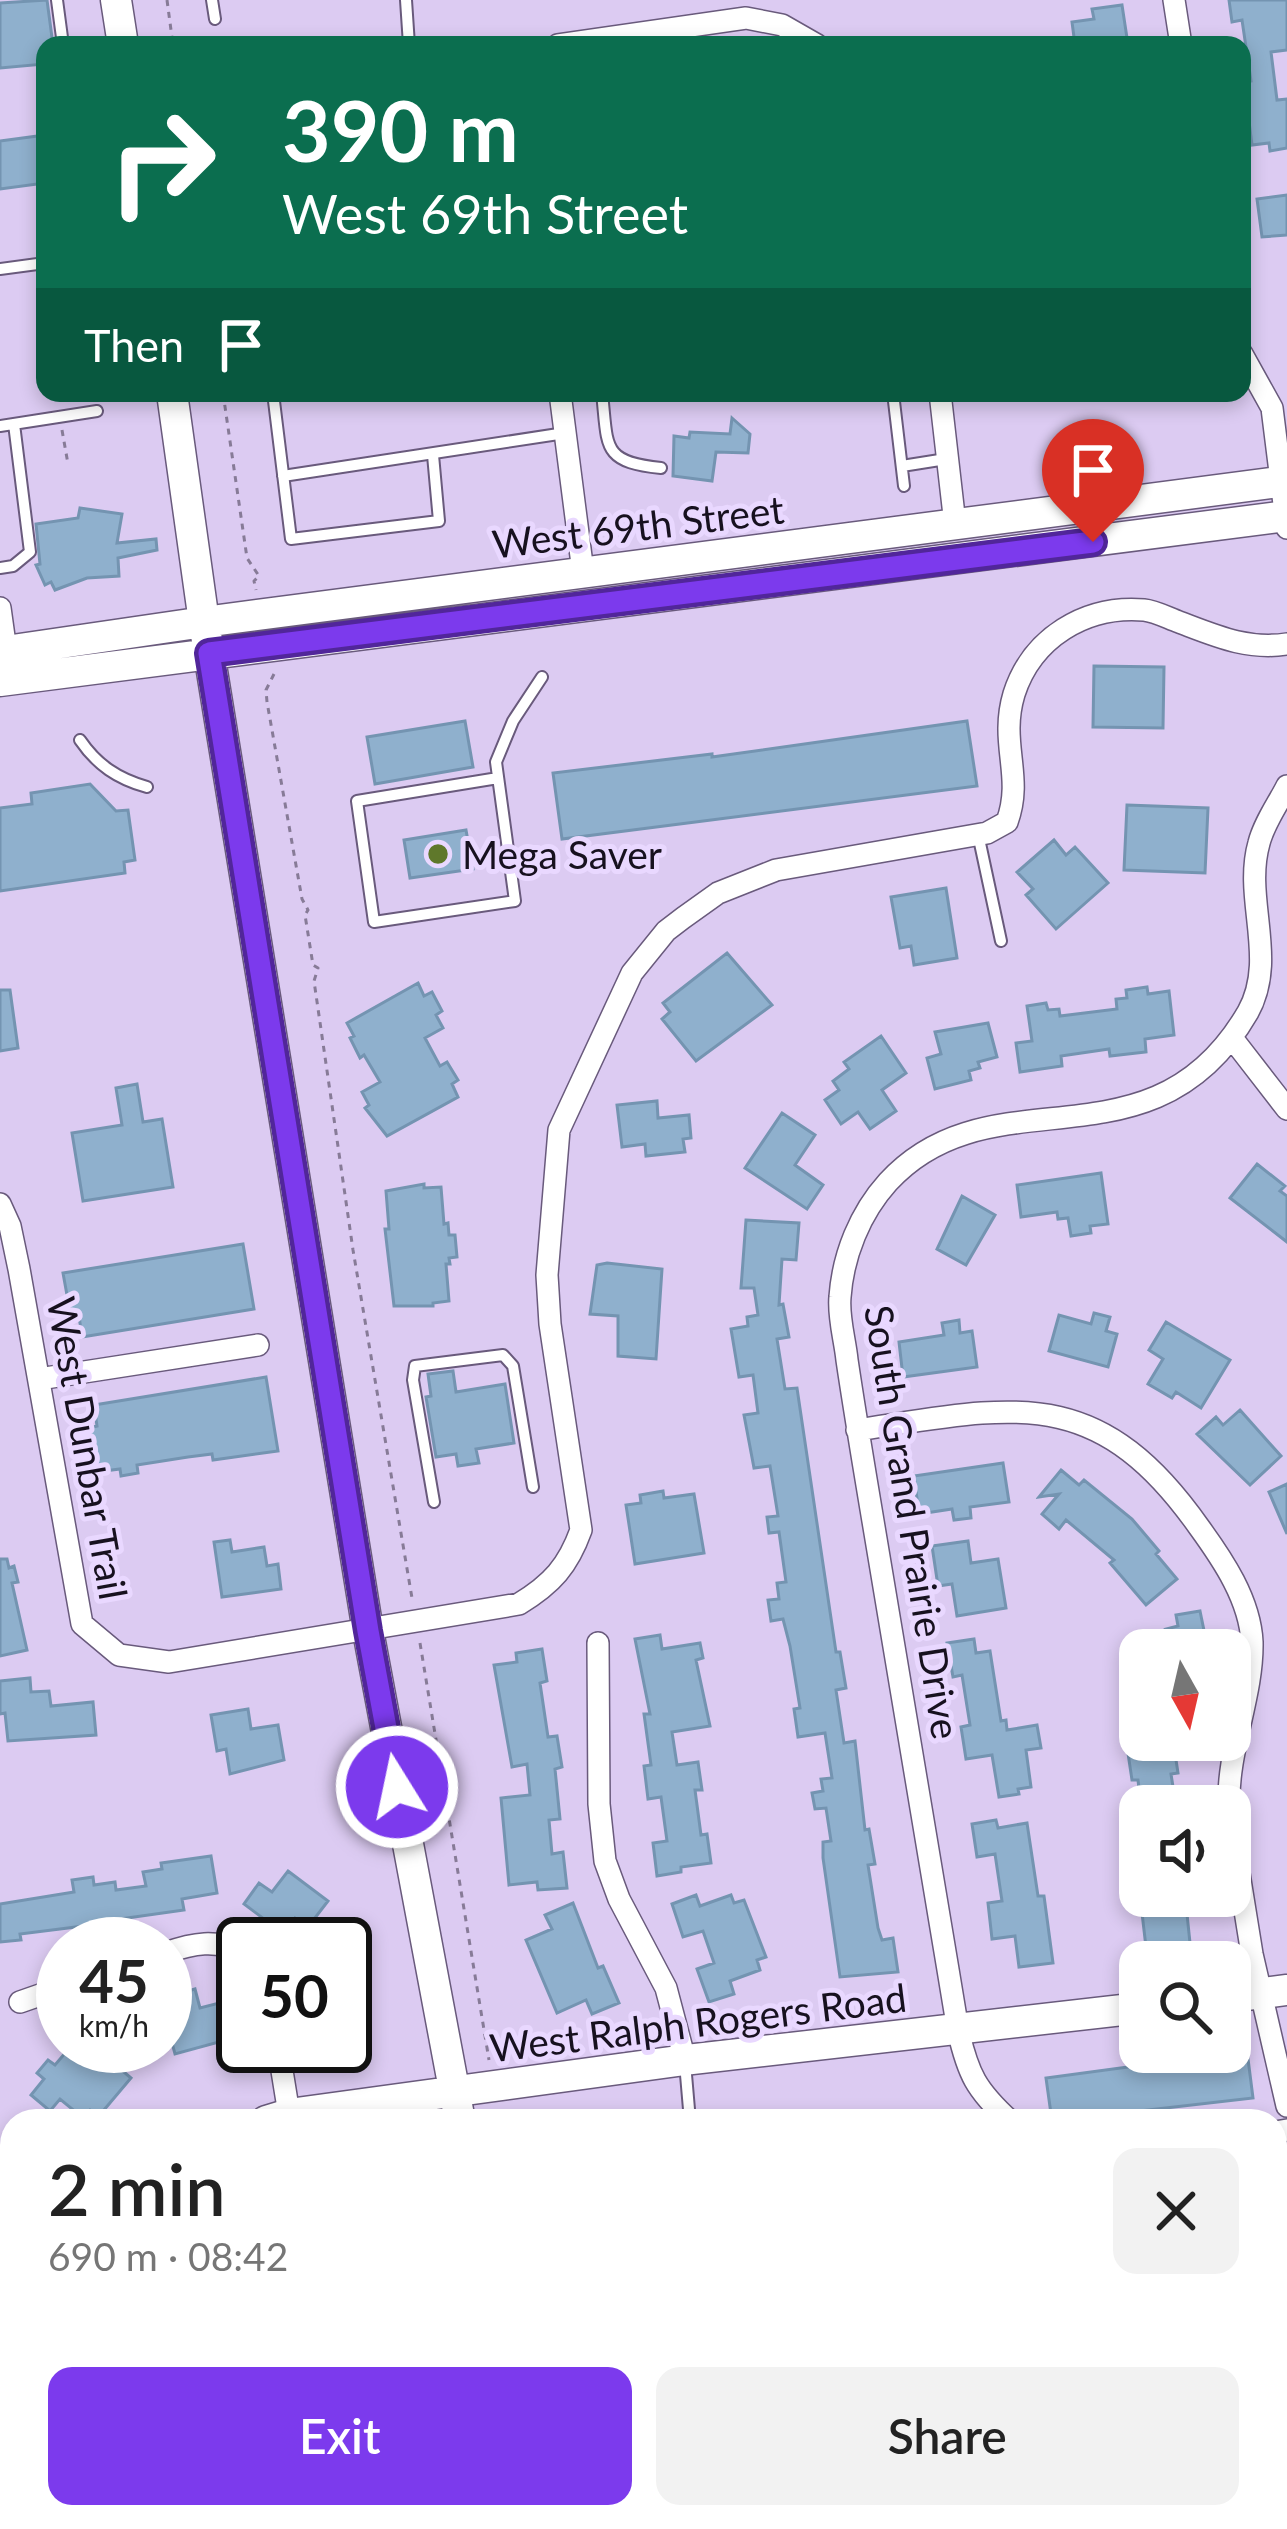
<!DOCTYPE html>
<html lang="en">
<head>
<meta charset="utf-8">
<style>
  :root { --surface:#fff; --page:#f2f2f2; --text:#222; --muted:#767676; --accent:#7c3aed }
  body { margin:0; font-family:Lato,sans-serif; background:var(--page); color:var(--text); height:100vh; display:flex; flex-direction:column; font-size:45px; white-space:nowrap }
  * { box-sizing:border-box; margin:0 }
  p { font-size:39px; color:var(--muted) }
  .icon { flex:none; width:66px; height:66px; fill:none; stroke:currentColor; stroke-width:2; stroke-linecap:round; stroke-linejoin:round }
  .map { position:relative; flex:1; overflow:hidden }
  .sheet { position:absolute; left:0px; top:2109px; width:1287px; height:420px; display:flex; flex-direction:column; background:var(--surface); border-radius:36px 36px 0 0; box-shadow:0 6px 18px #0003 }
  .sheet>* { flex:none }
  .guide { position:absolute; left:36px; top:36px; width:1215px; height:366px; border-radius:24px; box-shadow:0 6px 18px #0003; background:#0b6e4f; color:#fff; overflow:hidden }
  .needle { width:78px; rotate:172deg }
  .fabs { position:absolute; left:1119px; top:1629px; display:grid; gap:24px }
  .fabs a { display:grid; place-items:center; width:132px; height:132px; border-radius:24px; background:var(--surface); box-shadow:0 6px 18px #0003; font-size:60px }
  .speed { position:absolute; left:36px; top:1917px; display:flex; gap:24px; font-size:60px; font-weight:700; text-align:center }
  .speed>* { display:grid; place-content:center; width:156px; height:156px; border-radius:50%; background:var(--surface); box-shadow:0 6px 18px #0003; line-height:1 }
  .speed small { font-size:30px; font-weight:400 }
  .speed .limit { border:6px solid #111; border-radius:18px; background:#fff; color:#111 }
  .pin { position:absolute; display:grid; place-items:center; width:102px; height:102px; color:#fff; margin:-123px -51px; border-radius:50% 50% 50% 0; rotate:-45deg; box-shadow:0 0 12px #0007 }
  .pin .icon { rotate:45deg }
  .me { position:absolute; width:132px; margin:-66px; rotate:350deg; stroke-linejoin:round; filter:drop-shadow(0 0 9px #0008) }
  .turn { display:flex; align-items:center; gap:42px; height:252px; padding:0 48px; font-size:54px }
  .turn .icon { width:156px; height:156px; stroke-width:2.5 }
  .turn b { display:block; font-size:84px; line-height:102px }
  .then { display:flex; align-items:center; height:114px; padding:0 48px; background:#0003; gap:24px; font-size:45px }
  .round { display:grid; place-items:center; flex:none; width:126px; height:126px; border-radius:24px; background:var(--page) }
  .overview { display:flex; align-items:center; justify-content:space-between; height:204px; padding:0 48px }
  h1 { font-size:72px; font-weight:600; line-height:90px }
  .button { display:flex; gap:24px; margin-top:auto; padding:24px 48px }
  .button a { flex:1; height:138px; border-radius:24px; background:var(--accent); color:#fff; font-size:48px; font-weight:600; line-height:138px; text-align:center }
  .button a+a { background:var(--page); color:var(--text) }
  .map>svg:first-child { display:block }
</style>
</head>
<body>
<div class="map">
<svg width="1287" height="2529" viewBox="0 0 1287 2529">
  <rect width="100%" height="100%" fill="#dccbf2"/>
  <path fill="#d3bfec" d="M129 2517H468L471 2529H131Z
    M545 2517H978L982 2529H546Z"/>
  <path fill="#8fb0cd" stroke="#7494b1" stroke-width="3" d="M47 0 53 45H45V64L0 68V3Z
    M1229 0H1287V50L1271 52 1277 100 1287 99V148L1270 151 1269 143 1252 145 1244 82 1251 81 1242 20 1232 22Z
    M1122 5 1127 38 1116 40 1117 45H1075L1072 22 1094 19 1092 9Z
    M45 135V183L0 189V141Z
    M1287 195V235L1262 237 1257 199Z
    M732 418 750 434 748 453 716 452 712 481 673 476 674 436 689 438 690 432 730 434Z
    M80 508 122 514 117 543 156 539 157 550 118 558 119 576 87 578 55 590 51 582 45 585 36 565 40 564 36 524 78 518Z
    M1094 666 1164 667 1163 728 1093 727Z
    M465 721 473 767 375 784 367 737Z
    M967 721 977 786 562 839 553 773 712 754V757Z
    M90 784 116 811 128 810 135 860 124 862 125 873 0 891V808L32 804 31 793Z
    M1127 805 1208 808 1205 873 1124 870Z
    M466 830 473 869 410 878 404 840Z
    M1054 840 1066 855 1075 847 1108 883 1056 929 1026 895 1033 889 1017 872Z
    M946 888 957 958 914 965 911 946 900 948 891 897Z
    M727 953 772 1005 696 1061 662 1019 670 1012 663 1003Z
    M418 983 424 996 432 992 442 1011 436 1015 443 1028 425 1038 440 1066 447 1062 458 1080 452 1084 458 1097 387 1136 365 1108 369 1105 362 1092 380 1082 364 1055 360 1058 350 1038 354 1036 347 1023Z
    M1147 987 1148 994 1169 991 1174 1035 1145 1039 1146 1052 1110 1056 1109 1049 1061 1056 1062 1066 1020 1072 1016 1043 1032 1041 1027 1006 1046 1003 1048 1010 1059 1009 1060 1016 1117 1009 1116 999 1127 998 1126 990Z
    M0 990H10L18 1048 0 1051Z
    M988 1023 997 1057 978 1062 980 1068 969 1071 971 1080 935 1089 927 1058 941 1054 935 1032Z
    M881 1036 906 1073 882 1090 896 1111 870 1129 858 1112 841 1124 825 1100 839 1090 833 1081 849 1069 844 1062Z
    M137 1084 143 1122 162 1119 173 1187 83 1201 72 1133 122 1125 116 1088Z
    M657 1101 658 1118 689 1115 691 1138 683 1139 685 1152 646 1156 645 1144 622 1147 617 1105Z
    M782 1113 815 1135 795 1165 823 1185 807 1209 745 1168Z
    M1257 1164 1285 1186 1280 1191 1287 1196V1242L1230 1198Z
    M1101 1173 1108 1224 1090 1226 1091 1233 1071 1236 1068 1218 1058 1219 1057 1212 1021 1217 1017 1185Z
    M424 1184V1188L441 1187 444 1224 448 1223 449 1235H455L457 1257 449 1258 450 1264H446L449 1301 433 1303V1306H394L385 1229H389L386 1191Z
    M962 1196 995 1215 966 1265 937 1249Z
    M746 1220 799 1223 796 1260 782 1259 779 1305 783 1304 789 1337 777 1339 785 1389 797 1388 836 1652H840L846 1688 836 1690 844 1743 855 1741 865 1830 869 1829 875 1864 868 1865 878 1928 882 1940 893 1938 898 1972 840 1977 823 1858V1842L831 1841 826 1808 815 1809 812 1793 823 1791 821 1779 832 1778 825 1733 798 1737 794 1709 800 1708 790 1646 783 1619 771 1621 768 1600 779 1599 777 1583 786 1582 779 1532 769 1533 767 1517 778 1516 770 1466 754 1468 744 1415 758 1413 753 1375 739 1377 731 1329 748 1326 747 1317 758 1315 754 1288H741Z
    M243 1244 254 1309 82 1337 79 1316 71 1317 63 1273Z
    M607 1263 662 1269 656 1359 618 1356V1316L590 1314 597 1265Z
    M1094 1313 1110 1317 1106 1331 1117 1334 1108 1367 1049 1351 1059 1315 1091 1324Z
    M959 1320 960 1333 972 1331 977 1367 903 1377 899 1342 944 1335 942 1323Z
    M1166 1322 1230 1360 1201 1408 1176 1392 1172 1398 1148 1384 1163 1359 1149 1350Z
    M453 1371 456 1392 505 1384 514 1443 476 1449 479 1463 458 1466 456 1454 436 1457 426 1397 431 1396 428 1374Z
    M266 1377 278 1451 213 1460 212 1454 188 1457 137 1465 138 1473 121 1476 120 1469 96 1472 89 1428 97 1426 94 1405Z
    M1240 1410 1281 1456 1250 1485 1197 1434 1216 1417 1223 1425Z
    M1003 1463 1009 1502 970 1507 971 1518 954 1520 952 1509 919 1514 914 1476Z
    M1061 1470 1079 1485 1084 1480 1132 1519 1159 1551 1156 1554 1177 1579 1146 1605 1110 1563 1114 1560 1066 1520 1059 1529 1042 1514 1059 1494 1039 1497Z
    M1287 1484V1534L1269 1492Z
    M663 1491 664 1498 694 1494 704 1553 635 1564 626 1505 641 1503 640 1495Z
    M230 1540 232 1552 264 1547 267 1566 278 1564 281 1589 222 1597 214 1542Z
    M968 1541 971 1563 998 1559 1006 1608 957 1616 952 1584 938 1586 932 1546Z
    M0 1559H7L9 1568 14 1566 18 1582 12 1583 27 1650 0 1656Z
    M1200 1611 1207 1645 1202 1646 1203 1650H1138V1642L1172 1636 1166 1629 1178 1626 1176 1615Z
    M660 1635 662 1649 700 1643 703 1658 696 1660 710 1726 672 1732 677 1765 698 1762 702 1790H695L701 1835 707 1834 711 1863 681 1867V1872L657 1876 653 1843 667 1841 661 1797 648 1799 644 1766 651 1765 644 1714H650L635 1639Z
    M974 1639 976 1653 990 1651 1001 1721 1006 1720 1007 1730 1037 1725 1041 1748 1026 1750 1031 1787 1018 1789 1019 1794 999 1797 992 1755 966 1759 961 1727 970 1725 962 1675 953 1677 947 1643Z
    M542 1649 547 1681 540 1683 548 1737 557 1736 562 1767 555 1769 560 1819 549 1820 552 1854 563 1852 567 1888 538 1890 537 1882 509 1885 501 1798 530 1795 527 1764 512 1767 494 1665 517 1662 516 1653Z
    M30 1678 31 1692 49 1691 51 1706 93 1702 96 1735 8 1741 5 1713 0 1714V1681Z
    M248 1709 251 1729 278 1725 284 1760 230 1774 226 1749 217 1751 211 1715Z
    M1126 1740H1173L1178 1773 1171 1774 1176 1806H1141L1138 1780H1132Z
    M996 1820 998 1828 1027 1823 1038 1896H1044L1053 1963 1019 1967 1015 1936 992 1939 988 1903 1002 1901 995 1854 977 1857 972 1824Z
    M211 1856 217 1893 182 1899 184 1910 120 1919 122 1929 85 1934 84 1926 20 1934 21 1940 0 1942V1904L74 1892 72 1880 93 1877 94 1885 115 1882 116 1890 146 1886 143 1872 162 1869 161 1863Z
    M288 1871 328 1901 308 1927 295 1918 284 1934 244 1904 259 1883 272 1892Z
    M696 1895 700 1906 731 1895 734 1903 744 1900 766 1957 757 1960 760 1970 730 1981 734 1994 709 2002 697 1969 714 1963 703 1931 683 1937 672 1904Z
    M1140 1896H1191L1193 1914H1187L1190 1943 1146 1947Z
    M573 1903 598 1968 603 1966 619 2003 592 2014 586 2000 557 2013 526 1940 552 1929 545 1915Z
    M359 1960 370 2045 345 2048V1962Z
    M195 1989 200 2008 231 2000 241 2036 175 2054 165 2017V1998Z
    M1247 2051 1253 2098 1052 2121 1046 2078Z
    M66 2052 81 2064 87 2056 104 2070 111 2061 131 2078 98 2117 90 2110 83 2118 60 2099 50 2111 31 2095 44 2079 37 2073 48 2060 55 2065Z"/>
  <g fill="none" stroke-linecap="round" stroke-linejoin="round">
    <defs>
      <path id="lane" d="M57 0 63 45
        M212 0 215 19
        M406 0 409 45
        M0 269 45 263
        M273 393 291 539 439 521 433 455
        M602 393C608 447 601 462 661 468
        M893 393 904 486
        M0 426 97 411
        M902 466 946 459
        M283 476 565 433
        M0 568 13 566 30 552 14 424
        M80 740C97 765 118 779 147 787
        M498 778 357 801 374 922 515 901 496 762 513 721 542 677
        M978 834 1001 941
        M434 1502 413 1380 415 1366 503 1355 513 1366 533 1487
        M685 2063 690 2121
        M445 2517 447 2529
        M604 2517 615 2527 700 2517
        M767 2517 769 2529
        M831 2517 833 2529"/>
      <path id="street" d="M1174 0 1181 45
        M558 45 746 18 782 25 817 45
        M1242 354 1272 408 1287 528
        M560 393 583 572
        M940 393 955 524
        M0 608 6 651
        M1232 1038 1287 1109
        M0 1204 10 1226 19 1269 82 1624 119 1655 169 1662 519 1604C552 1584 568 1566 581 1530L550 1324 547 1275 559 1130 632 973 666 931 683 918 718 893 776 870 987 833 1007 822C1024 776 999 744 1014 694 1032 638 1085 605 1144 610 1155 611 1168 618 1179 622 1216 636 1247 650 1287 644
        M39 1379 258 1345
        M857 1430C1012 1407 1096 1381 1199 1527 1223 1560 1250 1600 1252 1642 1253 1697 1227 1750 1229 1806
        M598 1643 599 1804 605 1861 619 1899 666 1988 685 2060
        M1230 1818 1252 1954 1287 2106
        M165 1953C194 1943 215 1939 243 1952
        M20 2002 63 1987
        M278 2046 289 2114
        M1010 2121C976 2090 968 2074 958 2030 930 1860 901 1690 873 1521 864 1467 855 1414 847 1360 845 1340 838 1317 840 1297 843 1255 860 1213 888 1182 993 1068 1152 1178 1248 1012 1278 958 1243 899 1259 843 1264 823 1278 804 1287 786
        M1275 2132 1287 2130
        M1275 2239 1287 2216"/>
      <path id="secondary" d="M116 0 123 45
        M172 393 204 622 368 1631 460 2121
        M0 652 204 622 1287 481
        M0 681 1287 516
        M1230 1997 1287 1990
        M266 2121 289 2114 685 2060 1140 2008
        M0 2272 12 2260
        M523 2517 525 2529"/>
    </defs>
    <use href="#lane" stroke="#695a7c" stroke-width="14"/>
    <use href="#street" stroke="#695a7c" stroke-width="24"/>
    <use href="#secondary" stroke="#695a7c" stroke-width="33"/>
    <path stroke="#877b97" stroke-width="3" stroke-dasharray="6 6" stroke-linecap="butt" d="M167 0 173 45
      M223 393 247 558 259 576 254 581 256 590
      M62 430 68 464
      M274 674 266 690 267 702 302 899 308 910 305 915 313 965 318 968 314 981 353 1250 412 1598
      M420 1643 489 2060
      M557 2517 559 2529"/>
    <use href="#lane" stroke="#fff" stroke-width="10"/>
    <use href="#street" stroke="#fff" stroke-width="21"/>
    <use href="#secondary" stroke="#fff" stroke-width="30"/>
  </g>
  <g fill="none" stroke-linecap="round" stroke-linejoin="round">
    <defs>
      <path id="route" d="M397 1787 368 1631 209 653 1093 542"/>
    </defs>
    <use href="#route" stroke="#51269a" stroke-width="30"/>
    <use href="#route" stroke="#7c3aed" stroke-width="21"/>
  </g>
  <circle fill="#5f782b" stroke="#e9d8ff" stroke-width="4.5" cx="438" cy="854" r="12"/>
  <g text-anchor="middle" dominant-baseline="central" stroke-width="10" stroke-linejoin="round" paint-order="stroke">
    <g font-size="39" fill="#17111f" stroke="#e9d8ff">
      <text transform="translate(638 526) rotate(-7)">West 69th Street</text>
      <text transform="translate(88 1448) rotate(80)">West Dunbar Trail</text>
      <text transform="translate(913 1522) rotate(81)">South Grand Prairie Drive</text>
      <text transform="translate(698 2022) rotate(-7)">West Ralph Rogers Road</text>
    </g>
    <g font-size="39" fill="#17111f" stroke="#e9d8ff" text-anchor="start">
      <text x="462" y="854">Mega Saver</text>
    </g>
  </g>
</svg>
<div class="fabs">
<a><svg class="needle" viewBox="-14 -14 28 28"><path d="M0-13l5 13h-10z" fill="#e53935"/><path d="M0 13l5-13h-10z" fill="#767676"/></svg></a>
<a><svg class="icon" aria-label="sound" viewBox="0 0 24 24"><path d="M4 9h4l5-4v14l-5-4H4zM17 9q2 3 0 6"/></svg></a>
<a><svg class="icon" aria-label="search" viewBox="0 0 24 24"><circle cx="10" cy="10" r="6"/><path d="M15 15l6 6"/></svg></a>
</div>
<div class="speed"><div>45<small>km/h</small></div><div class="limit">50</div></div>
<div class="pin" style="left:1093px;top:542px;background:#d93025"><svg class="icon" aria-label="arrive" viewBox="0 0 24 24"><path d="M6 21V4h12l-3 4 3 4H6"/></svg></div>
<svg class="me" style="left:397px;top:1787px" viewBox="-20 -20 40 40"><circle r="17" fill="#7c3aed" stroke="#fff" stroke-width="3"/><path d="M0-11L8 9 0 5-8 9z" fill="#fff"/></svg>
<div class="guide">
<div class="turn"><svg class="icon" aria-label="right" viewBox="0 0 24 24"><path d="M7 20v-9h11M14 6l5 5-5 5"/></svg><div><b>390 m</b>West 69th Street</div></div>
<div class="then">Then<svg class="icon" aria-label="arrive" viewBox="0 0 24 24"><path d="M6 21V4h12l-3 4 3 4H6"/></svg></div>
</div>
<section class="sheet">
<div class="overview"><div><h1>2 min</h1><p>690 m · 08:42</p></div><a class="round"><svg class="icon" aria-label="close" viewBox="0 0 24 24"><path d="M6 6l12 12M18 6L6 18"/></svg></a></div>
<div class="button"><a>Exit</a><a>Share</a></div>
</section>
</div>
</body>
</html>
